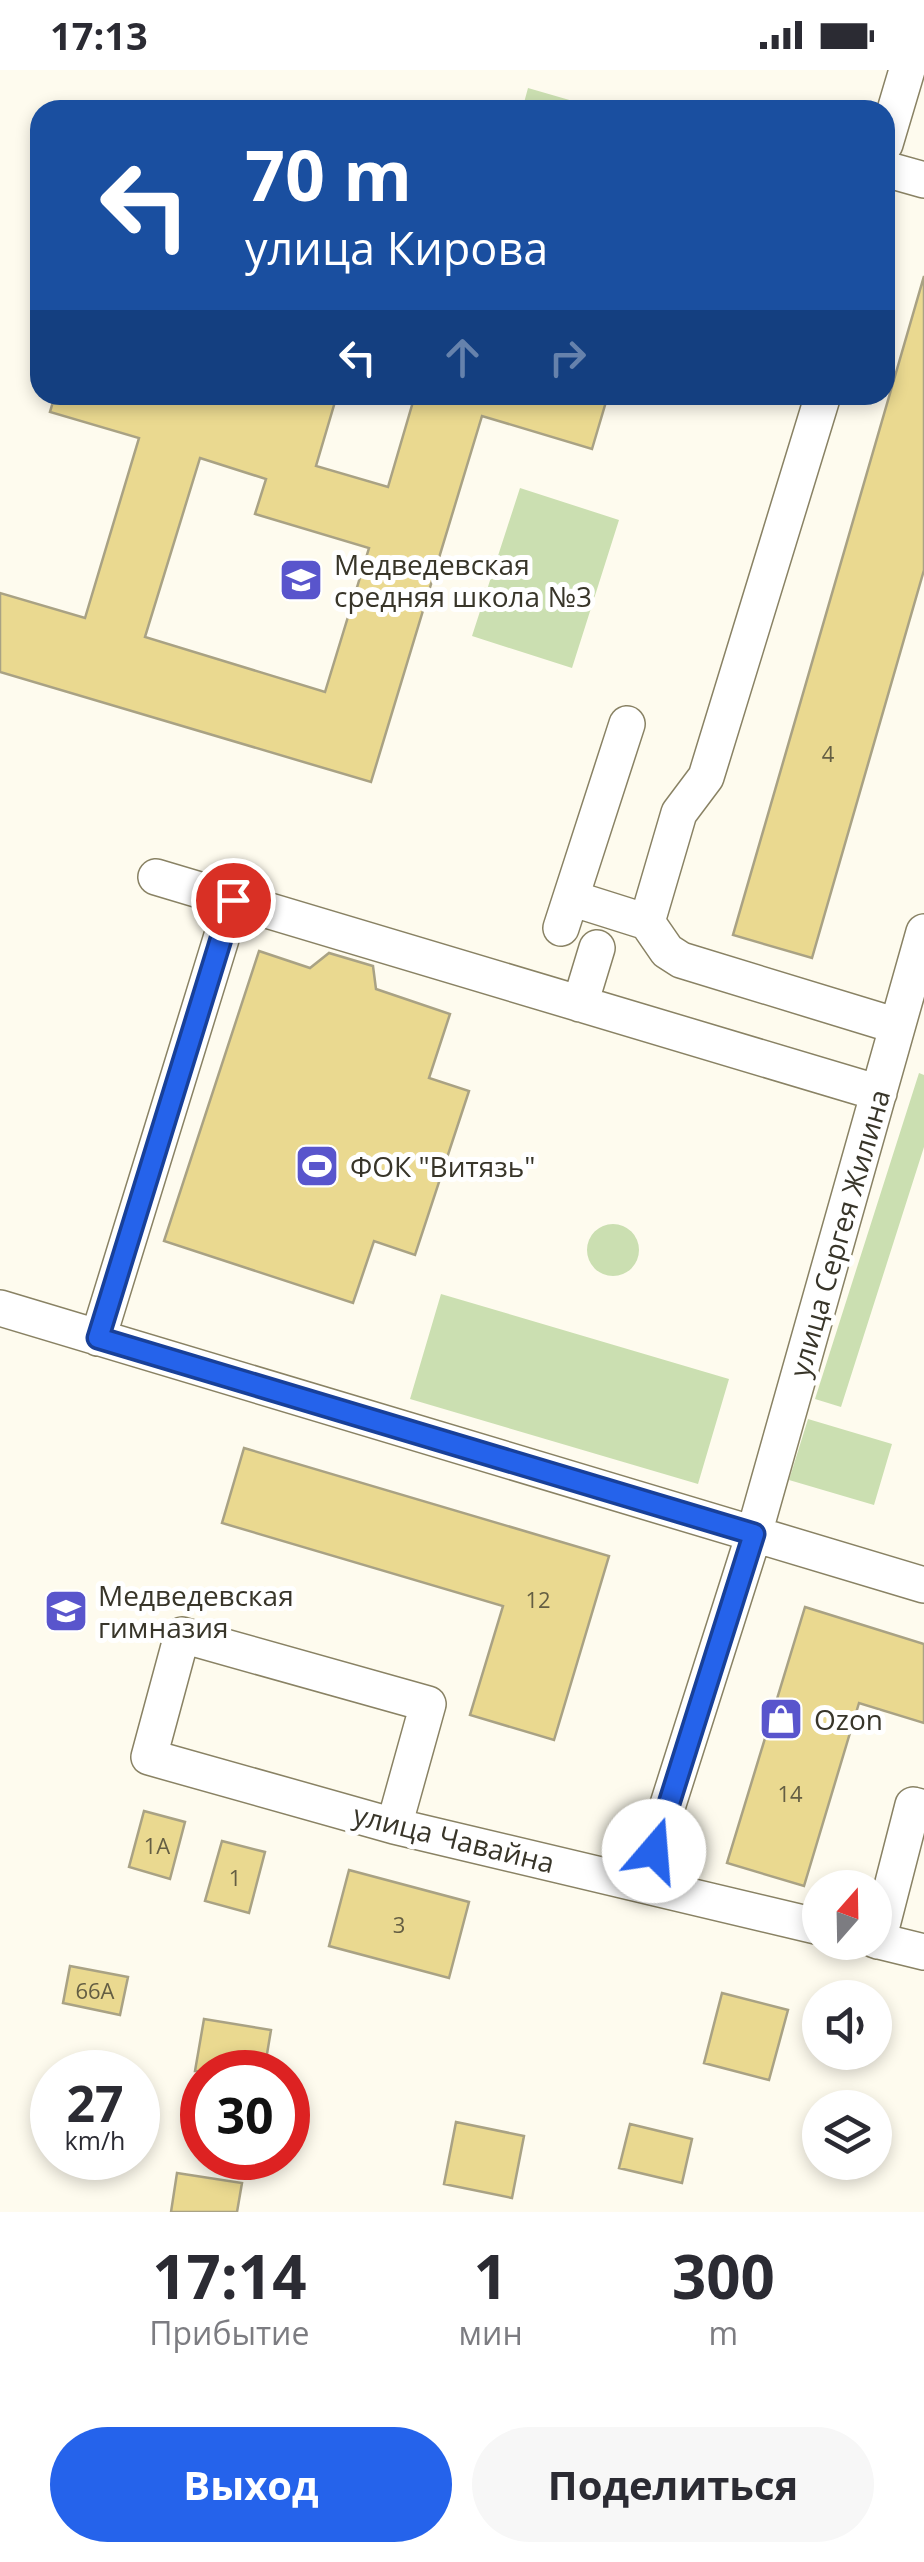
<!DOCTYPE html>
<html lang="ru">
<head>
<meta charset="utf-8">
<style>
  :root { --surface:#fff; --page:#f7f7f7; --text:#2b2b33; --muted:#7c7c81; --accent:#2563eb }
  body { margin:0; font-family:"Open Sans",sans-serif; background:var(--page); color:var(--text); height:100vh; display:flex; flex-direction:column; font-size:38px; white-space:nowrap }
  * { box-sizing:border-box; margin:0 }
  p { font-size:32px; color:var(--muted) }
  .icon { flex:none; width:55px; height:55px; fill:none; stroke:currentColor; stroke-width:2; stroke-linecap:round; stroke-linejoin:round }
  .map { position:relative; height:2142px; overflow:hidden }
  .sheet { display:flex; flex-direction:column; background:var(--surface); flex:1 }
  .sheet>* { flex:none }
  .guide { position:absolute; left:30px; top:30px; width:865px; height:305px; border-radius:30px; box-shadow:0 5px 15px #0003; background:#1a4fa0; color:#fff; overflow:hidden }
  .needle { width:65px; rotate:20deg }
  .fabs { position:absolute; left:802px; top:1800px; display:grid; gap:20px }
  .fabs a { display:grid; place-items:center; width:90px; height:90px; border-radius:50%; background:var(--surface); box-shadow:0 5px 15px #0003; font-size:50px }
  .speed { position:absolute; left:30px; top:1980px; display:flex; gap:20px; font-size:50px; font-weight:700; text-align:center }
  .speed>* { display:grid; place-content:center; width:130px; height:130px; border-radius:50%; background:var(--surface); box-shadow:0 5px 15px #0003; line-height:1 }
  .speed small { font-size:25px; font-weight:400 }
  .speed .limit { border:15px solid #d22; background:#fff; color:#111 }
  .pin { position:absolute; display:grid; place-items:center; width:85px; height:85px; color:#fff; margin:-42px; border:5px solid #fff; border-radius:50%; box-shadow:0 2px 10px #0007 }
  .me { position:absolute; width:110px; margin:-55px; rotate:18deg; stroke-linejoin:round; filter:drop-shadow(0 0 8px #0008) }
  .turn { display:flex; align-items:center; gap:35px; height:210px; padding:0 50px; font-size:45px }
  .turn .icon { width:130px; height:130px; stroke-width:2.5 }
  .turn b { display:block; font-size:70px; line-height:85px }
  .lanes { display:flex; align-items:center; height:95px; padding:0 50px; background:#0003; justify-content:center; gap:50px; direction:ltr }
  .lanes .off { opacity:.35 }
  .eta { display:flex; justify-content:space-evenly; align-items:center; height:170px; text-align:center }
  .eta b { font-size:60px; font-weight:700; line-height:70px }
  .action { display:flex; gap:20px; margin-top:auto; padding:20px 50px }
  .action a { flex:1; height:115px; border-radius:60px; background:var(--accent); color:#fff; font-size:40px; font-weight:700; line-height:115px; text-align:center }
  .action a+a { background:var(--page); color:var(--text) }
  .status { display:flex; justify-content:space-between; align-items:center; height:70px; padding:0 50px; background:var(--surface); direction:ltr }
  .status svg { height:28px; fill:currentColor }
  .map>svg:first-child { display:block }
</style>
</head>
<body>
<div class="status"><b>17:13</b><svg viewBox="0 0 49 12"><path d="M0 12V9h3v3zM5 12V6h3v6zM10 12V3h3v9zM15 12V0h3v12zM26 1h20v11H26zM47 4h2v5h-2z"/></svg></div>
<div class="map">
<svg width="924" height="2142" viewBox="0 0 924 2142">
  <rect width="100%" height="100%" fill="#fefbee"/>
  <path fill="#cbdfb1" d="M528 18 604 40H522Z
    M520 418 619 450 572 598 472 566Z
    M919 1003 924 1005V1077L841 1337 815 1329Z
    M587 1180a26 26 0 1 1 52 0a26 26 0 1 1-52 0Z
    M441 1224 729 1309 698 1414 410 1329Z
    M808 1349 892 1374 874 1435 789 1410Z"/>
  <path fill="#ead990" stroke="#a9a284" stroke-width="2.5" fill-rule="evenodd" d="M924 206V500L812 888 733 865Z
    M55 325H337L316 396 388 417 415 325H608L592 379 482 346 371 712 0 602V523L85 548 139 368 50 342ZM200 388 266 409 255 444 369 478 325 622 145 567Z
    M259 881 310 898 329 883 373 896 376 919 450 944 429 1008 469 1021 415 1185 374 1171 353 1233 164 1171Z
    M244 1378 609 1486 554 1670 470 1645 503 1536 222 1453Z
    M805 1537 924 1574V1653L859 1633 804 1816 727 1793Z
    M144 1741 185 1752 170 1809 129 1797Z
    M222 1771 265 1782 249 1843 205 1831Z
    M349 1800 469 1832 449 1908 329 1876Z
    M70 1896 128 1907 120 1945 63 1933Z
    M722 1923 788 1940 769 2010 704 1993Z
    M204 1949 271 1960 264 2002 195 2001Z
    M456 2052 524 2066 512 2128 444 2114Z
    M630 2054 692 2069 682 2113 619 2098Z
    M177 2103 242 2113 237 2142H171Z"/>
  <g fill="none" stroke-linecap="round" stroke-linejoin="round">
    <defs>
      <path id="minor" d="M885 74 907 0
        M885 99 924 110
        M823 325 706 707 679 743 647 852 667 881 681 890 897 956
        M156 807 879 1023
        M571 828 647 852
        M561 858 627 654
        M580 934 597 878
        M0 1238 924 1515
        M98 1268 233 830
        M394 1756 428 1634 182 1565 149 1687 394 1756 820 1857
        M643 1813 754 1464 924 862
        M875 1870 924 1882
        M878 1871 913 1735 924 1738"/>
    </defs>
    <use href="#minor" stroke="#898264" stroke-width="38"/>
    <use href="#minor" stroke="#fff" stroke-width="35"/>
  </g>
  <g fill="none" stroke-linecap="round" stroke-linejoin="round">
    <defs>
      <path id="route" d="M233 830 98 1268 754 1464 654 1781"/>
    </defs>
    <use href="#route" stroke="#184099" stroke-width="25"/>
    <use href="#route" stroke="#2563eb" stroke-width="18"/>
  </g>
  <defs>
    <symbol id="school-square" viewBox="-11 -11 22 22"><rect x="-9" y="-9" width="18" height="18" rx="4" fill="#5955cc" stroke="#fff"/><path d="M0-5L7-2L0 1L-7-2ZM-4 1L0 2.5L4 1V4Q0 6-4 4Z" fill="#fff"/></symbol>
    <symbol id="stadium-square" viewBox="-11 -11 22 22"><rect x="-9" y="-9" width="18" height="18" rx="4" fill="#5955cc" stroke="#fff"/><path d="M0-5a6.5 5 0 1 0 0 10a6.5 5 0 1 0 0-10ZM-3.5-1.8h7v3.6h-7Z" fill="#fff"/></symbol>
    <symbol id="shop-square" viewBox="-11 -11 22 22"><rect x="-9" y="-9" width="18" height="18" rx="4" fill="#5955cc" stroke="#fff"/><path d="M-5-2.5h2.3a2.7 3.5 0 0 1 5.4 0H5L5.5 6h-11ZM-1.5-2.5h3a1.5 2.3 0 0 0-3 0Z" fill="#fff"/></symbol>
  </defs>
  <g fill-rule="evenodd">
    <use href="#school-square" x="276" y="485" width="50" height="50"/>
    <use href="#stadium-square" x="292" y="1071" width="50" height="50"/>
    <use href="#school-square" x="41" y="1516" width="50" height="50"/>
    <use href="#shop-square" x="756" y="1624" width="50" height="50"/>
  </g>
  <g text-anchor="middle" dominant-baseline="central" stroke-width="10" stroke-linejoin="round" paint-order="stroke">
    <g font-size="22" fill="#645e43">
      <text x="828" y="683">4</text>
      <text x="538" y="1529">12</text>
      <text x="790" y="1723">14</text>
      <text x="157" y="1775">1А</text>
      <text x="235" y="1807">1</text>
      <text x="399" y="1854">3</text>
      <text x="95" y="1920">66А</text>
    </g>
    <g font-size="28" fill="#383529" stroke="#fff" text-anchor="start">
      <text x="334" y="494">Медведевская<tspan x="334" dy="32">средняя школа №3</tspan></text>
      <text x="350" y="1096">ФОК "Витязь"</text>
      <text x="98" y="1525">Медведевская<tspan x="98" dy="32">гимназия</tspan></text>
      <text x="814" y="1649">Ozon</text>
    </g>
    <g font-size="28" fill="#383529" stroke="#fff">
      <text transform="translate(839 1163) rotate(-74)">улица Сергея Жилина</text>
      <text transform="translate(454 1768) rotate(14)">улица Чавайна</text>
    </g>
  </g>
</svg>
<div class="fabs">
<a><svg class="needle" viewBox="-14 -14 28 28"><path d="M0-13l5 13h-10z" fill="#e53935"/><path d="M0 13l5-13h-10z" fill="#7c7c81"/></svg></a>
<a><svg class="icon" aria-label="sound" viewBox="0 0 24 24"><path d="M4 9h4l5-4v14l-5-4H4zM17 9q2 3 0 6"/></svg></a>
<a><svg class="icon" aria-label="layers" viewBox="0 0 24 24"><path d="M12 4l9 5-9 5-9-5zM3 14l9 5 9-5"/></svg></a>
</div>
<div class="speed"><div>27<small>km/h</small></div><div class="limit">30</div></div>
<div class="pin" style="left:233px;top:830px;background:#d93025"><svg class="icon" aria-label="arrive" viewBox="0 0 24 24"><path d="M6 21V4h12l-3 4 3 4H6"/></svg></div>
<svg class="me" style="left:654px;top:1781px" viewBox="-20 -20 40 40"><circle r="19" fill="#fff"/><path d="M0-13L10 11 0 6-10 11z" fill="#2563eb"/></svg>
<div class="guide">
<div class="turn"><svg class="icon" aria-label="left" viewBox="0 0 24 24"><path d="M17 20v-9H6M10 6l-5 5 5 5"/></svg><div><b>70 m</b>улица Кирова</div></div>
<div class="lanes"><svg class="icon" aria-label="left" viewBox="0 0 24 24"><path d="M17 20v-9H6M10 6l-5 5 5 5"/></svg><svg class="icon off" aria-label="ahead" viewBox="0 0 24 24"><path d="M12 20V5M6 11l6-6 6 6"/></svg><svg class="icon off" aria-label="right" viewBox="0 0 24 24"><path d="M7 20v-9h11M14 6l5 5-5 5"/></svg></div>
</div>
</div>
<section class="sheet">
<div class="eta">
<div><b>17:14</b><p>Прибытие</p></div>
<div><b>1</b><p>мин</p></div>
<div><b>300</b><p>m</p></div>
</div>
<div class="action"><a>Выход</a><a>Поделиться</a></div>
</section>
</body>
</html>
